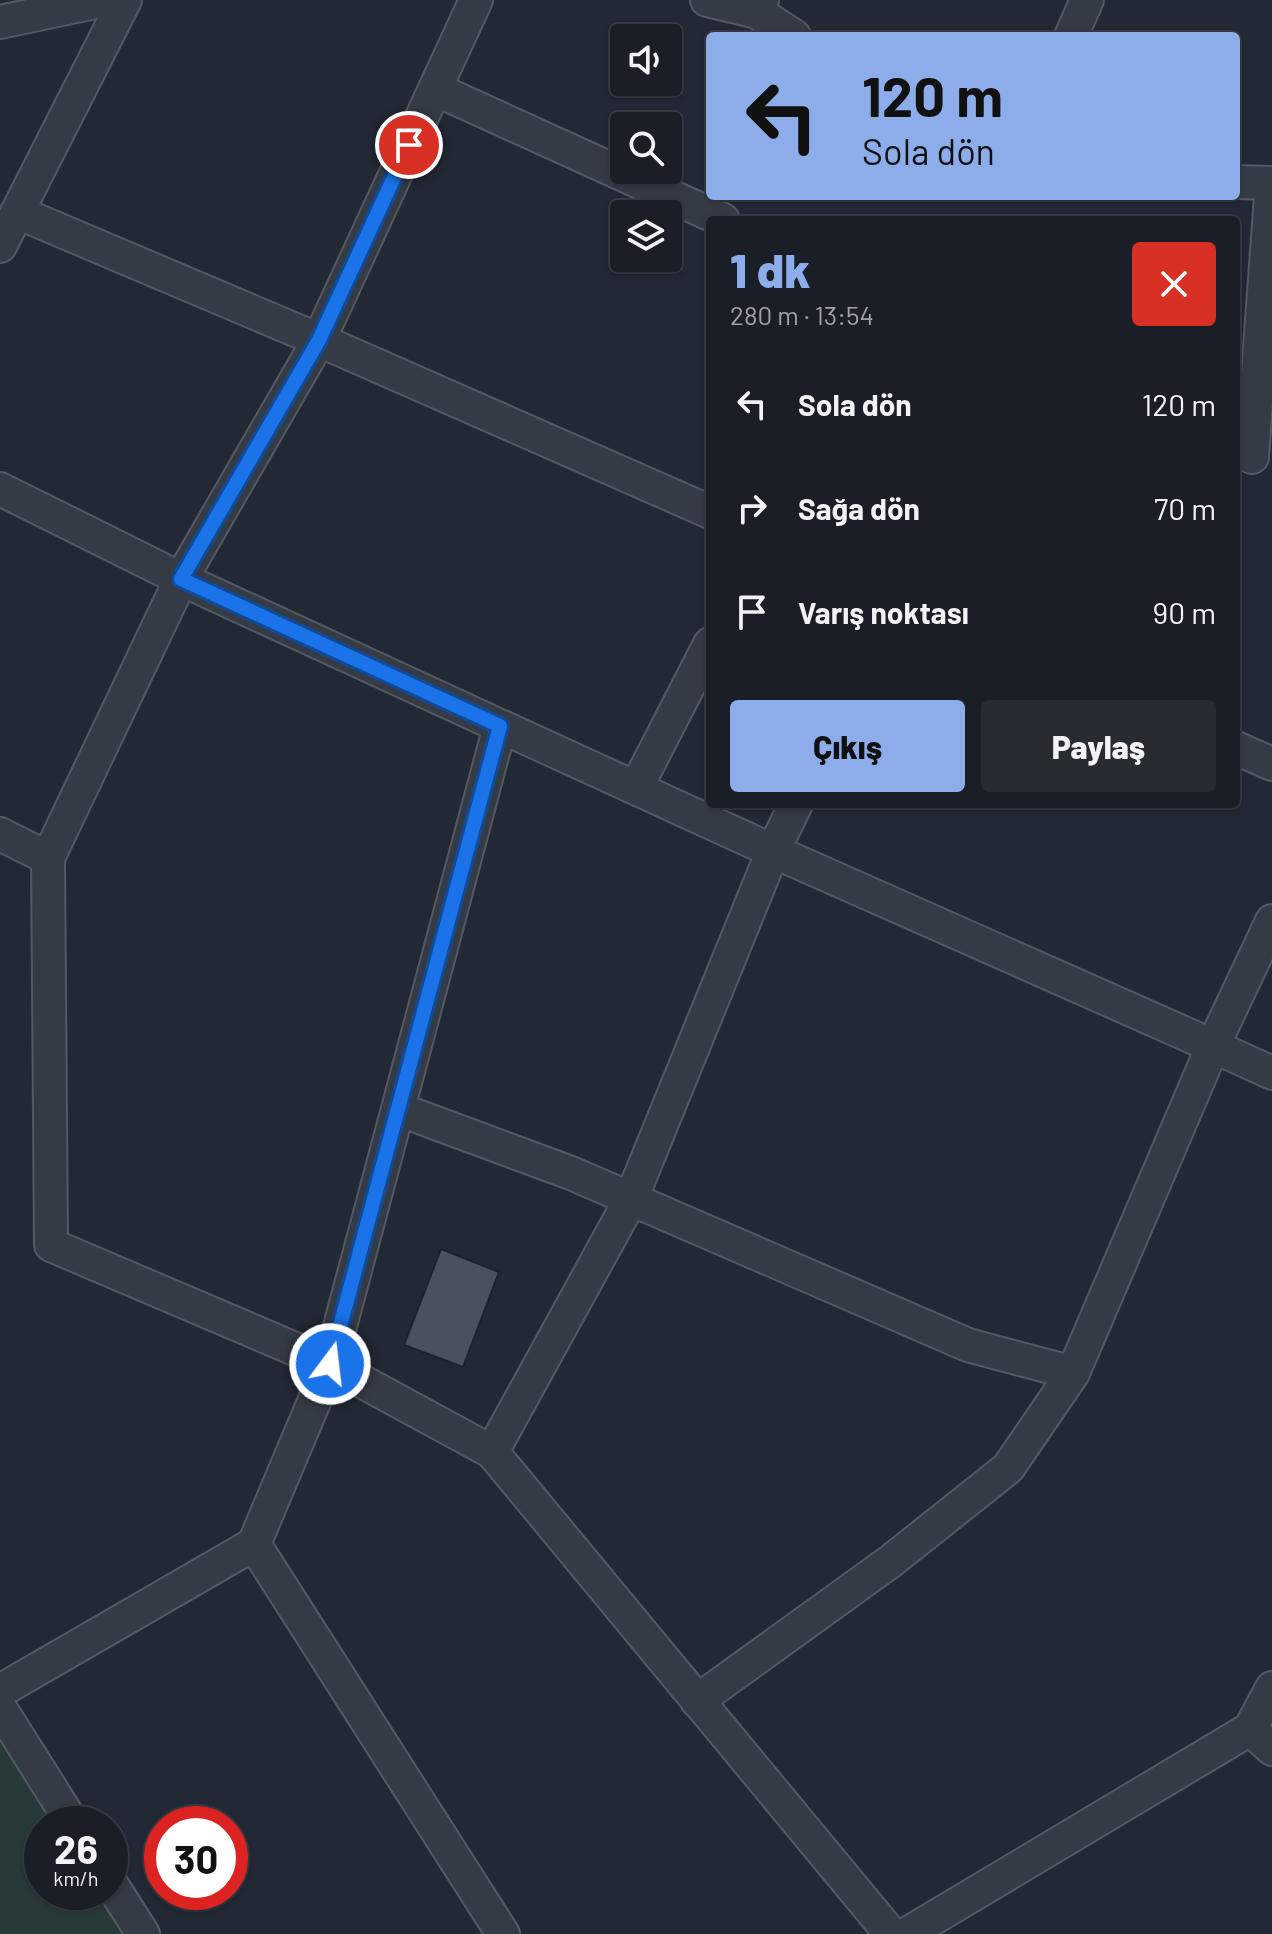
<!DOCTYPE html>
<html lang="tr">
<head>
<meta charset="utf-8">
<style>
  :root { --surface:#1a1f27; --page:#272c33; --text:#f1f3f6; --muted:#9fa2a7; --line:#383d44; --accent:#8cadea }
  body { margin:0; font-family:Barlow,sans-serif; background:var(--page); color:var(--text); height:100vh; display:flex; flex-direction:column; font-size:30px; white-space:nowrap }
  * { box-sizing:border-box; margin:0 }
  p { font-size:26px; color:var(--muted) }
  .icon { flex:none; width:44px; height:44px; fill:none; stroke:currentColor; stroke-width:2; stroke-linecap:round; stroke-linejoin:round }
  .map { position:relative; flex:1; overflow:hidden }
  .details { position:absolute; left:706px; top:216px; width:534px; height:592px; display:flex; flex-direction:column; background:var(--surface); border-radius:8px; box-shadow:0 2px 6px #0004,0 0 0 2px var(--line) }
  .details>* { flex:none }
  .hud { position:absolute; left:706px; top:32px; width:534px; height:168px; border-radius:8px; box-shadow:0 2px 6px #0004,0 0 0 2px var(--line); background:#8cadea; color:#111; overflow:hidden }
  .tools { position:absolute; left:610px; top:24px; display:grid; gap:16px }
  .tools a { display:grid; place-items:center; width:72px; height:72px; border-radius:8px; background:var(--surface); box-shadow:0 2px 6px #0004,0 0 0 2px var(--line); font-size:40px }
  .speed { position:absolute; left:24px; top:1806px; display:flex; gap:16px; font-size:40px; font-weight:700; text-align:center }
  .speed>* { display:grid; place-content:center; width:104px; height:104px; border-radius:50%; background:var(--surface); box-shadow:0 2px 6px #0004,0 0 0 2px var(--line); line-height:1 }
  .speed small { font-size:20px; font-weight:400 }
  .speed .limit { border:12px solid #d22; background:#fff; color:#111 }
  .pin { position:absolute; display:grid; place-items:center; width:68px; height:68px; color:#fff; margin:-34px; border:4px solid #fff; border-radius:50%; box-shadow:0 2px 8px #0007 }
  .me { position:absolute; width:88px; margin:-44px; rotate:15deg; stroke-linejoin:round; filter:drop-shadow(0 0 6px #0008) }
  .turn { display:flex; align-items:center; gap:28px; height:168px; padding:0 24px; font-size:36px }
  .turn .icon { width:104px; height:104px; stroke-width:2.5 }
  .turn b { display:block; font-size:56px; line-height:68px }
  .round { display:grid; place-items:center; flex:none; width:84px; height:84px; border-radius:8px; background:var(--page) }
  .summary { display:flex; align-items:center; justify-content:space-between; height:136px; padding:0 24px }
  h1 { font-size:48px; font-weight:800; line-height:60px; color:var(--accent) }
  .cta { display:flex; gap:16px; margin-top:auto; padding:16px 24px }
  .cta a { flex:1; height:92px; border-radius:8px; background:var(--accent); color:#111; font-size:32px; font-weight:800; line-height:92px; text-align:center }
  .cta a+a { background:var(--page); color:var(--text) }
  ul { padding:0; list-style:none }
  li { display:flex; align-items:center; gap:24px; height:104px; padding:0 24px }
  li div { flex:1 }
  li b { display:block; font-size:30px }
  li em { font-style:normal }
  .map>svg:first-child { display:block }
</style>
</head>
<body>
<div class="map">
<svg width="1272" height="1934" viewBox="0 0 1272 1934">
  <rect width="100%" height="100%" fill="#222934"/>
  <path fill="#283939" d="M0 1708 73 1824H42V1892H110L143 1934H0Z"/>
  <path fill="#49505e" stroke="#1d222b" stroke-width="2" d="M441 1249 499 1272 463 1367 404 1345Z"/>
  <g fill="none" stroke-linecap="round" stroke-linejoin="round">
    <defs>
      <path id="minor" d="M707 0 757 12
        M762 0 757 12 794 36
        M0 22 105 0
        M1071 36 1087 0
        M435 89 723 220
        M1236 182 1272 183
        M17 212 319 340 476 0
        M0 246 125 0
        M1252 457 1272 183
        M0 489 181 579 48 858
        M500 726 181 579 319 340 710 512
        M1236 748 1272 764
        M636 788 710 644
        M796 804 773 851 1213 1046 1272 921
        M0 834 48 858 51 1245 330 1364 492 1452 891 1934
        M398 1109 571 1173 968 1345 1073 1373
        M492 1452 631 1199 773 851 500 726 330 1364 254 1544 503 1934
        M0 1691 254 1544
        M697 1701 891 1561 1008 1468 1073 1373 1213 1046 1272 1073
        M0 1708 73 1824
        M1250 1729 1272 1749
        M110 1882 143 1934
        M907 1934 1250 1729 1272 1688"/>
    </defs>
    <use href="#minor" stroke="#535963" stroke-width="36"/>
    <use href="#minor" stroke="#353b45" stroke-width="32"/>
  </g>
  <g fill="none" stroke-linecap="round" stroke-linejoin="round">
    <defs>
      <path id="route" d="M330 1364 500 726 181 579 319 340 409 145"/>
    </defs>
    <use href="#route" stroke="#114b97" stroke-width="20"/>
    <use href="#route" stroke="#1a73e8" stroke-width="14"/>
  </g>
</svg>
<div class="tools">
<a><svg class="icon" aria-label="sound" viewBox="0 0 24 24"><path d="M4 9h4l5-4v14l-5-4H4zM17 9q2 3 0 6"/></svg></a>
<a><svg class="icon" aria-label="search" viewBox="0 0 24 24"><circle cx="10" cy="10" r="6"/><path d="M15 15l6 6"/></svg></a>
<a><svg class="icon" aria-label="layers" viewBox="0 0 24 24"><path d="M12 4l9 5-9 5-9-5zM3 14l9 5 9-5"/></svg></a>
</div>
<div class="speed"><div>26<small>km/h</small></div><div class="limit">30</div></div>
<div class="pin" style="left:409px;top:145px;background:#d93025"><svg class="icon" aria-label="arrive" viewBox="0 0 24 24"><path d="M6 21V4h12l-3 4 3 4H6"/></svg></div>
<svg class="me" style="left:330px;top:1364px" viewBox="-20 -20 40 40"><circle r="17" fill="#1a73e8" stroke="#fff" stroke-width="3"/><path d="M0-11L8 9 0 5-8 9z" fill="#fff"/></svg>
<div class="hud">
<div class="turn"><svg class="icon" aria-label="left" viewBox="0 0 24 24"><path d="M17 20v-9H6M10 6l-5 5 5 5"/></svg><div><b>120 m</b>Sola dön</div></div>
</div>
<section class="details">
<div class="summary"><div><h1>1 dk</h1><p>280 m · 13:54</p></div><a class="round" style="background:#d93025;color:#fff"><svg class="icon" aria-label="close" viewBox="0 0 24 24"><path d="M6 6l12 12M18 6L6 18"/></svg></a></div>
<ul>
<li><svg class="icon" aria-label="left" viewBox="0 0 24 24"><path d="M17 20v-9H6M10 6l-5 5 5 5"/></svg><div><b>Sola dön</b></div><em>120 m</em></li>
<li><svg class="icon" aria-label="right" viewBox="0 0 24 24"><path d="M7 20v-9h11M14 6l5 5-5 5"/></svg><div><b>Sağa dön</b></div><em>70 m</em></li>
<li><svg class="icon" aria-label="arrive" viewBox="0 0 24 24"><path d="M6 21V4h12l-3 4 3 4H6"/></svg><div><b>Varış noktası</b></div><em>90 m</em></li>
</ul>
<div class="cta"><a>Çıkış</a><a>Paylaş</a></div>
</section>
</div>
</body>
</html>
